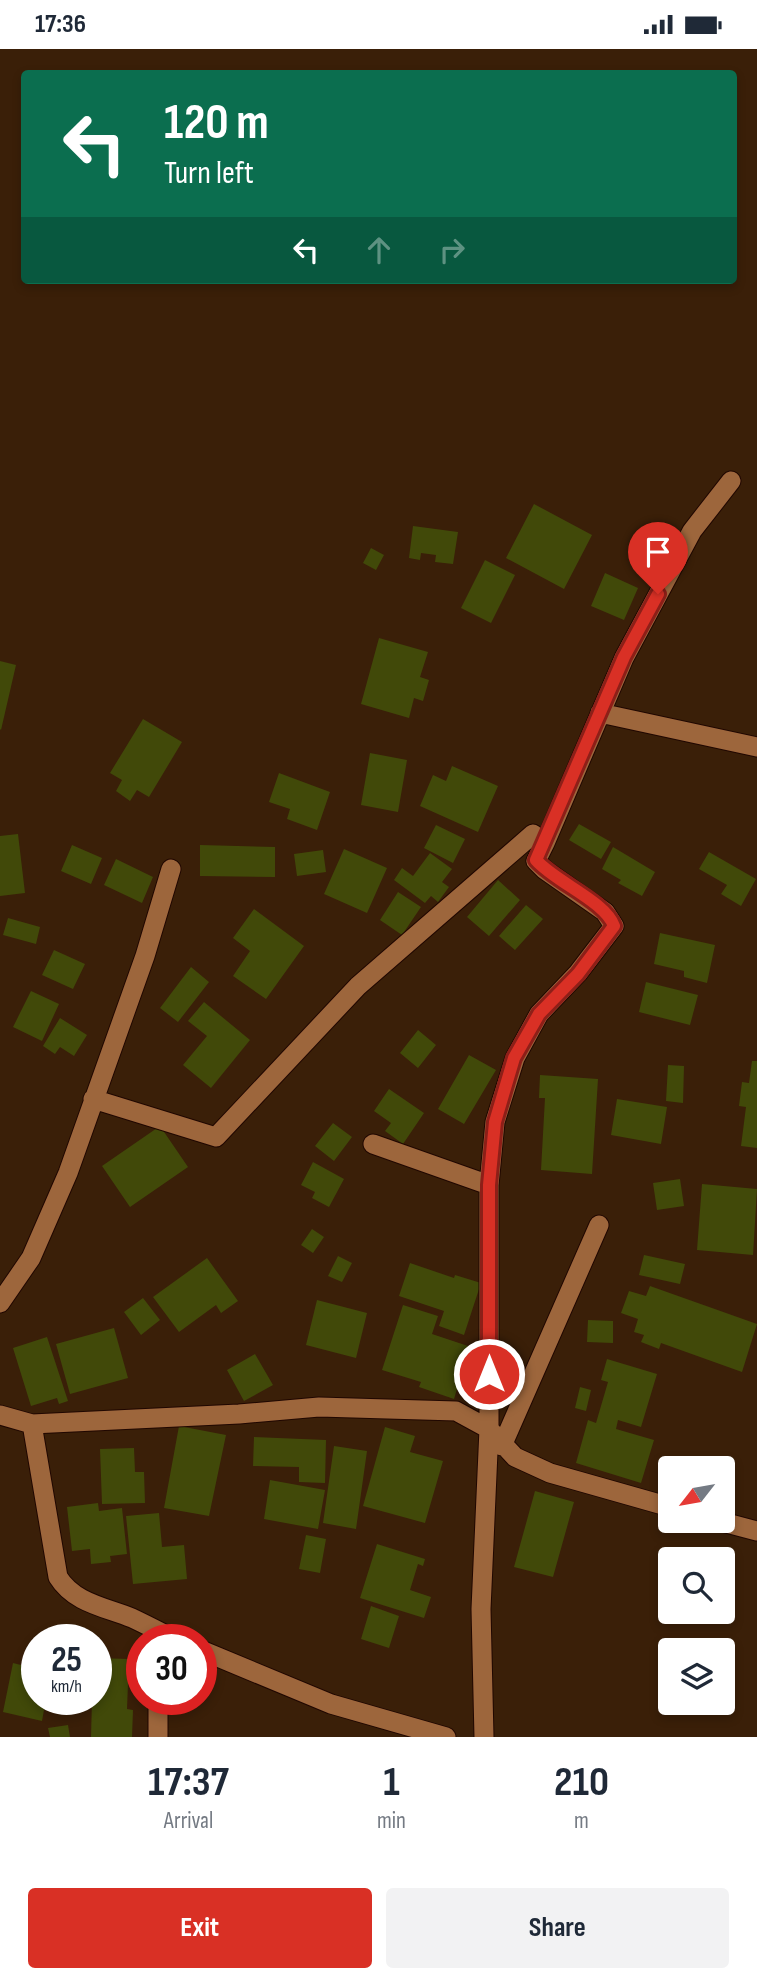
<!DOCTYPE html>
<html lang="en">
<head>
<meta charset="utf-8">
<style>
  :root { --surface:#fff; --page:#f2f2f3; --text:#1f2937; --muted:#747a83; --accent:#d93025 }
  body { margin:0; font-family:"Sofia Sans Condensed",sans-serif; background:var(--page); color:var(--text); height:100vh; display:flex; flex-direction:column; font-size:26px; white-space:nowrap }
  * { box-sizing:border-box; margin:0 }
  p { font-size:23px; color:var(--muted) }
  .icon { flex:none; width:38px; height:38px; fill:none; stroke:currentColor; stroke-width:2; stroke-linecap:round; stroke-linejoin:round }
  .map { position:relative; height:1688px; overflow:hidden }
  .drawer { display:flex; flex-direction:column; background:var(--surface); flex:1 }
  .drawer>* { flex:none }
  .top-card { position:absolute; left:21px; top:21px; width:716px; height:214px; border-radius:7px; box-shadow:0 4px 10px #0003; background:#0b6e4f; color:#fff; overflow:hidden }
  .needle { width:46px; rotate:239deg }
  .buttons { position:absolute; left:658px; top:1407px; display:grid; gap:14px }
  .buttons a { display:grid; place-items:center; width:77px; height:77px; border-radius:7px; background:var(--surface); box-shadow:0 4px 10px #0003; font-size:35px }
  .speed { position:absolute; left:21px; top:1575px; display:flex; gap:14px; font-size:35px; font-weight:700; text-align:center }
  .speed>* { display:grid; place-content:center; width:91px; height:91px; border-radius:50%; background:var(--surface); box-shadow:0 4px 10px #0003; line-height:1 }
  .speed small { font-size:18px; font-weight:400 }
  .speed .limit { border:10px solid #d22; background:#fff; color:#111 }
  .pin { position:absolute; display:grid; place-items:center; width:60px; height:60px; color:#fff; margin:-72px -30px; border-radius:50% 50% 50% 0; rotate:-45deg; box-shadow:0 0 7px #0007 }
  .pin .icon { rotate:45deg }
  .me { position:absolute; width:77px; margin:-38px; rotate:0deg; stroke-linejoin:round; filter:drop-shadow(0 0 5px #0008) }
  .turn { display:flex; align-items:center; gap:24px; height:147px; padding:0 28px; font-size:32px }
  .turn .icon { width:91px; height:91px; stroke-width:2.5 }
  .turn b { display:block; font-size:49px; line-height:60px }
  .lanes { display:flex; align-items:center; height:66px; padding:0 28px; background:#0003; justify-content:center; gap:35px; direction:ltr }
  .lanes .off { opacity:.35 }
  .eta { display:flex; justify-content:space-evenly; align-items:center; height:119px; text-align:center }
  .eta b { font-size:42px; font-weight:700; line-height:49px }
  .cta { display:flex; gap:14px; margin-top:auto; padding:14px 28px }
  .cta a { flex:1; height:80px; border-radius:7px; background:var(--accent); color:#fff; font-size:28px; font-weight:700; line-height:80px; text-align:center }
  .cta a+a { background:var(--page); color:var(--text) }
  .status { display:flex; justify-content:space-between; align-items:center; height:49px; padding:0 35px; background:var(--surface); direction:ltr }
  .status svg { height:19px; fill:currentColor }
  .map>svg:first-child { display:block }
</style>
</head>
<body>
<div class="status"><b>17:36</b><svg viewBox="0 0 49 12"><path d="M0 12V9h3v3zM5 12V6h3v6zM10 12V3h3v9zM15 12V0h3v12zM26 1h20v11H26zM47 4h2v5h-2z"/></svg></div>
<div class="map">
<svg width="757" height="1688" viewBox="0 0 757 1688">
  <rect width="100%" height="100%" fill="#3a1f08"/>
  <path fill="#414909" d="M534 455 592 486 564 540 506 509Z
    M413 477 458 483 453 515 435 513 436 506 421 504 420 511 409 509Z
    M371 499 384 506 376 521 363 514Z
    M485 511 515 526 491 574 461 559Z
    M605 524 638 539 624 571 591 557Z
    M379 589 428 603 420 628 429 631 423 652 414 649 409 669 361 655Z
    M0 612 16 616 1 681 0 680Z
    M143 670 182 693 149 748 137 741 130 752 116 742 122 731 110 724Z
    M370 704 407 711 398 763 361 756Z
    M452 717 498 737 478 783 420 757 433 726 446 732Z
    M279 724 330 743 317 781 287 770 290 760 269 753Z
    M579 775 611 793 601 810 569 791Z
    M436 776 465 790 453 814 424 799Z
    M18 785 25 844 0 847V787Z
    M72 796 102 809 91 835 61 822Z
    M200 796 275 798V828L200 827Z
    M613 798 655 823 642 847 618 834 621 831 602 820Z
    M344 800 387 819 367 864 324 845Z
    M323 801 326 823 297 827 294 805Z
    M709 803 756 830 741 857 721 845 727 836 699 820Z
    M430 804 452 820 442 833 449 838 438 853 431 847 425 854 394 831 402 819 413 827Z
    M116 810 153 828 142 854 104 836Z
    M498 831 520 851 489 887 467 868Z
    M398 843 421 858 402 886 380 871Z
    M526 856 543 870 515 901 499 887Z
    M254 860 304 897 266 950 233 927 250 902 233 889Z
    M8 869 40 878 36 895 3 886Z
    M660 884 715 896 707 934 684 928V922L654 915Z
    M54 901 85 915 73 940 42 926Z
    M191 918 209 933 178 973 160 959Z
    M646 933 698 946 690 976 639 963Z
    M31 942 59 955 42 992 13 978Z
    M204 953 250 991 211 1039 183 1016 207 987 188 972Z
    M60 969 87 986 74 1007 60 998 55 1005 43 997Z
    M418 981 436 996 418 1019 400 1004Z
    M469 1006 496 1021 464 1075 438 1060Z
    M752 1012H757V1099L741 1097 746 1058 739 1057 742 1033 749 1034Z
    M668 1016 684 1017 683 1054 666 1052Z
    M540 1026 598 1030 592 1125 541 1121 545 1049H539Z
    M389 1040 424 1064 403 1095 385 1082 391 1074 374 1062Z
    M617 1050 667 1058 661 1095 611 1086Z
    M333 1074 352 1088 334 1112 315 1097Z
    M160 1077 188 1118 130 1158 102 1117Z
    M313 1113 344 1130 329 1158 312 1149 315 1143 301 1136Z
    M680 1130 684 1157 657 1161 653 1134Z
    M702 1135 757 1140 753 1206 697 1201Z
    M312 1180 324 1188 313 1204 301 1196Z
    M644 1206 685 1215 680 1235 639 1226Z
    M338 1207 352 1214 342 1233 328 1227Z
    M207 1209 238 1252 221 1264 216 1256 179 1283 153 1248Z
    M410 1214 454 1229 455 1226 481 1234 464 1286 439 1277 444 1262 399 1247Z
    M650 1237 757 1275 742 1323 661 1294 659 1300 641 1293 644 1286 634 1283 638 1270 621 1264 629 1242 646 1247Z
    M143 1249 160 1271 141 1286 124 1263Z
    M317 1251 367 1264 356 1309 306 1296Z
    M403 1256 438 1267 432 1285 471 1298 468 1310 474 1311 464 1342 457 1340 454 1350 419 1338 421 1333 382 1321Z
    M588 1271 613 1272V1294L587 1293Z
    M114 1279 128 1329 70 1345 56 1295Z
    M47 1288 68 1352 59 1355 57 1349 31 1357 13 1299Z
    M255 1305 273 1336 244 1352 227 1321Z
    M607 1310 657 1325 641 1378 618 1371 616 1380 654 1391 641 1434 576 1414 588 1371 596 1374 608 1333 601 1331Z
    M580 1338 591 1341 586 1362 575 1359Z
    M179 1377 226 1386 209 1467 164 1459Z
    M385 1378 415 1387 410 1403 443 1412 425 1474 363 1457Z
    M254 1388 326 1391 325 1434 299 1433V1418L253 1417Z
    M334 1397 367 1402 356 1480 323 1474Z
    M134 1399 135 1423H144L145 1454 102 1455 100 1400Z
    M270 1431 325 1441 318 1480 264 1470Z
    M535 1442 574 1453 553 1528 514 1518Z
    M98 1454 99 1462 122 1459 127 1505 110 1507 111 1513 91 1515 90 1500 72 1502 67 1458Z
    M159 1464 162 1498 184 1496 187 1530 133 1535 126 1467Z
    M306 1486 326 1490 320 1524 299 1520Z
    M377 1495 425 1510 423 1517 418 1515 410 1541 431 1548 424 1569 360 1549Z
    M371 1557 399 1567 389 1599 361 1590Z
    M96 1609 129 1610 127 1660 133 1661 132 1688H91L92 1650H96Z
    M13 1614 37 1620V1650H46L42 1672 3 1663Z
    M68 1676 70 1688H50L48 1679Z"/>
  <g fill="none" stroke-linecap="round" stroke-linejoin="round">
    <defs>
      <path id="minor" d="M600 664 757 698
        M545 794 624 609 692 482 731 432
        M93 1050 216 1088 358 937 533 785 545 794 536 812 545 821 605 863 614 877 578 924 539 965 515 1009 495 1073 489 1136V1380L481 1560 484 1688
        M373 1095 489 1136
        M0 1254 31 1209 68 1124 145 907 171 820
        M0 1366 32 1375 239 1365 319 1358 456 1362 489 1380 515 1408 550 1424 670 1458
        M32 1375 58 1528C74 1554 105 1558 132 1569 147 1576 162 1584 176 1591
        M502 1397 599 1176
        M719 1472 757 1482
        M201 1601 331 1655 446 1688
        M158 1688V1650"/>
    </defs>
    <use href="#minor" stroke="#200700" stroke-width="21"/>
    <use href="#minor" stroke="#9d663c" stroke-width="19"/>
  </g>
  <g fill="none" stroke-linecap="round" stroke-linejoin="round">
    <defs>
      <path id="route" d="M489 1325V1136L495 1073 514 1009 539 965 578 925 614 877C605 852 555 833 536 811L624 608 658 545"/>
    </defs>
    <use href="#route" stroke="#8d1f18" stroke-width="18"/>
    <use href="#route" stroke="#d93025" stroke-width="12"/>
  </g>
</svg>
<div class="buttons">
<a><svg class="needle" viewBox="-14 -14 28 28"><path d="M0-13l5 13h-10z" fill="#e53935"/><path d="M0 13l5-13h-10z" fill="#747a83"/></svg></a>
<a><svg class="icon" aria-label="search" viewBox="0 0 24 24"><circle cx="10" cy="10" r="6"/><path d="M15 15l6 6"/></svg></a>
<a><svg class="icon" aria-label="layers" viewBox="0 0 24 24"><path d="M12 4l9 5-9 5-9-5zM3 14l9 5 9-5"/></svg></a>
</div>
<div class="speed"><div>25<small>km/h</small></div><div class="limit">30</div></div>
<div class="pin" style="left:658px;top:545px;background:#d93025"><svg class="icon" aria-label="arrive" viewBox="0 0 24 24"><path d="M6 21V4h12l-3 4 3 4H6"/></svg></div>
<svg class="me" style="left:489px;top:1325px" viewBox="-20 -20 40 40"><circle r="17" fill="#d93025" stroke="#fff" stroke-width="3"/><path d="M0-11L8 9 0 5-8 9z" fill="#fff"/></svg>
<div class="top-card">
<div class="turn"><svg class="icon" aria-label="left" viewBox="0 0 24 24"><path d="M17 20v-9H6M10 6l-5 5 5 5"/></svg><div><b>120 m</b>Turn left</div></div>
<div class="lanes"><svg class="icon" aria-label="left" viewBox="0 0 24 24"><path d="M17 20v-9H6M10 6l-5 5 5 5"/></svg><svg class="icon off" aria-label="ahead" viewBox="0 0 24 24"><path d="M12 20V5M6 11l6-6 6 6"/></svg><svg class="icon off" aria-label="right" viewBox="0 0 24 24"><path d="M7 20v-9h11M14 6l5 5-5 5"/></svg></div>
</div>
</div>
<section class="drawer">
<div class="eta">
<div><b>17:37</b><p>Arrival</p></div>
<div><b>1</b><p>min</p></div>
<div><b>210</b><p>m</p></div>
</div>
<div class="cta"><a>Exit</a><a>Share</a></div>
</section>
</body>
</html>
